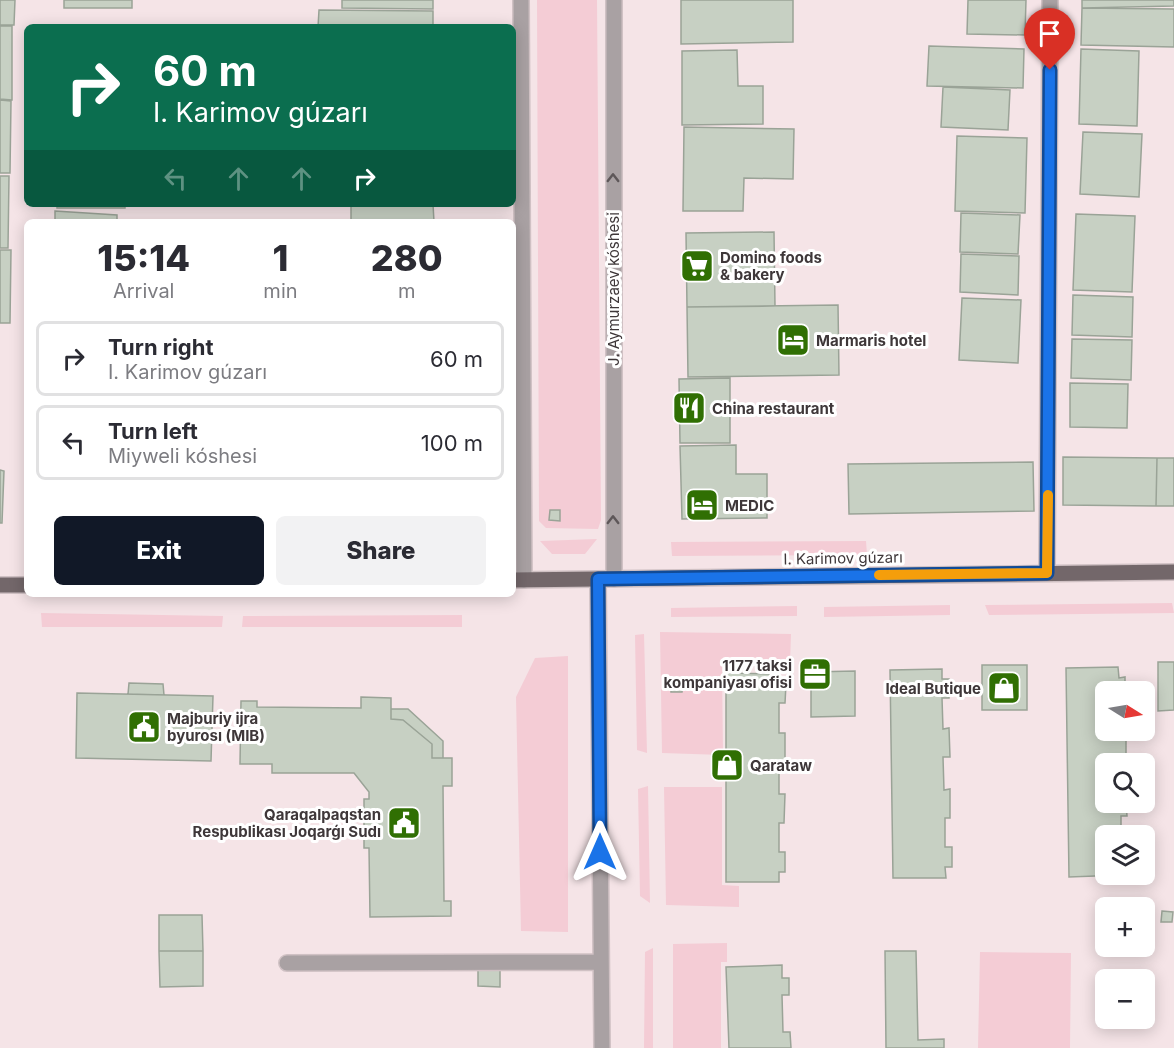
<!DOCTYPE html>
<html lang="en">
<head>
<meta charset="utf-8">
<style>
  :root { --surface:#fff; --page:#f2f2f3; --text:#2b2b33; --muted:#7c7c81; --line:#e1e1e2; --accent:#111827 }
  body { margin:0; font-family:Inter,sans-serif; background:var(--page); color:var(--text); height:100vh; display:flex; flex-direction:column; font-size:22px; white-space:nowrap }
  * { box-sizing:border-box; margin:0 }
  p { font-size:20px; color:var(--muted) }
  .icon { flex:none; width:33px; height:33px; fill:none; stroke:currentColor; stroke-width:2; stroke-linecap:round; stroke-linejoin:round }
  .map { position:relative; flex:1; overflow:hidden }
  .side { position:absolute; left:24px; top:219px; width:492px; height:378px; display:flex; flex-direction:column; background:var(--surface); border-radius:9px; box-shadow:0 3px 15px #0003 }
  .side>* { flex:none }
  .top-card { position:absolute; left:24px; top:24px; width:492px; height:183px; border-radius:9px; box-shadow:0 3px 15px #0003; background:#0b6e4f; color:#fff; overflow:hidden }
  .needle { width:39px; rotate:101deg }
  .fabs { position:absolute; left:1095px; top:681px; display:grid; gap:12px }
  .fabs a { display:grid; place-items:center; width:60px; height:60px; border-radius:9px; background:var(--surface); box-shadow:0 3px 15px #0003; font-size:30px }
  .pin { position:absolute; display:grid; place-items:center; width:51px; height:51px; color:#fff; margin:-62px -26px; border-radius:50% 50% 50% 0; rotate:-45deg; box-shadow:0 0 6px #0007 }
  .pin .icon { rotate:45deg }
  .me { position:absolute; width:66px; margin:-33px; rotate:0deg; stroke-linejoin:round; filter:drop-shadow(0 0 4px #0008) }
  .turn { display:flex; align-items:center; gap:21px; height:126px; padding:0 30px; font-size:27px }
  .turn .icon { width:78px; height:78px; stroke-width:2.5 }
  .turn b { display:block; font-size:42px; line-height:51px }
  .lanes { display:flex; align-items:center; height:57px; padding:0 30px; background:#0003; justify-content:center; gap:30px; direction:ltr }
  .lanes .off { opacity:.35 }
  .eta { display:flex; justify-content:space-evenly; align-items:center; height:102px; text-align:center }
  .eta b { font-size:36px; font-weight:800; line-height:42px }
  .action { display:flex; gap:12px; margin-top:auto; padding:12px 30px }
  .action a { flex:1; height:69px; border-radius:9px; background:var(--accent); color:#fff; font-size:24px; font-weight:800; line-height:69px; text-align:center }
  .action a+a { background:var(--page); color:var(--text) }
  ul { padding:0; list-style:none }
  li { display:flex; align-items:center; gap:18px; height:75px; margin:0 12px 9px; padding:0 18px; border:3px solid var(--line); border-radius:9px }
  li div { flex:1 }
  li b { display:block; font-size:22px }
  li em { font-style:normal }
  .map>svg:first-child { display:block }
</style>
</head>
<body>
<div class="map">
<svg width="1174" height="1048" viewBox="0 0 1174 1048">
  <rect width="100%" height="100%" fill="#f5e4e7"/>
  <path fill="#f4ccd5" d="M537 0H597L601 520 598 529 546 528 539 521Z
    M597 539 585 554H552L540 541Z
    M866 541 867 555 672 556 671 542Z
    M1172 603 1174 613 989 615 985 605Z
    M950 605V615L824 617V607Z
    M797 606V616L671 617V608Z
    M41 613 223 616 222 627H42Z
    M462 615V627H242L243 616Z
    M660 632 791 634 790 665H722L723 755 662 753Z
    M644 634 647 753 637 750 635 635Z
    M568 656V932L521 931 516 697 535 658Z
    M648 786 650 903 640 896 638 789Z
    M664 787H722V885L739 886V907L666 905Z
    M727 943V962H721V1048H673V944Z
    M653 948V1048H644L645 952Z
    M980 952 1071 953 1070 1048H978Z"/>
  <path fill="#c7d0c3" stroke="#9aa397" stroke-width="1.5" d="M0 0H15L14 25H0Z
    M64 0H132V8H64Z
    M342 0H433V9L342 8Z
    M681 0H793V42L681 44Z
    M968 0H1026L1025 35 967 34Z
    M1082 0H1174V6L1082 8Z
    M1082 8 1174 9V47L1081 45Z
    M319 10 433 11V27H318Z
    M0 26H12V100L0 99Z
    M929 46 1024 49 1023 88 927 86Z
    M1081 49 1139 51 1137 126 1079 124Z
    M737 50 738 86H763V124L682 125V51Z
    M943 87 1010 90 1008 130 941 127Z
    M0 100 11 101 10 173H0Z
    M684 127 794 129 793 179 744 178 743 211H683Z
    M1083 132 1142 134 1139 197 1080 194Z
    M957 136 1027 138 1025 213 955 211Z
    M0 176H9L8 248H0Z
    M57 204H125V208H57Z
    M351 204H433L434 222H351Z
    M55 211 117 215V222H55Z
    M961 213 1020 215 1018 254 960 252Z
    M1076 214 1135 216 1132 292 1073 290Z
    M774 232 775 306 687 307 686 233Z
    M0 250H11L10 323H0Z
    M961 254 1019 256 1018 295 960 292Z
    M1073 295 1133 297 1132 337 1072 335Z
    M962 298 1021 300 1018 363 959 360Z
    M838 305 839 375 688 377 687 307Z
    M1072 339 1132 340 1131 380 1071 378Z
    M730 378V443H680L679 379Z
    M1070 383 1128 384 1127 428 1070 427Z
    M736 445V474H767V518L682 519 680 446Z
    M1063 457 1157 458 1156 506 1063 505Z
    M1157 458H1174V506H1156Z
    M1033 462 1034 511 849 514 848 464Z
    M0 470 4 471 2 523H0Z
    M550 510H560V521L549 520Z
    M1158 662H1174V710L1158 711Z
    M982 665H1027V710H982Z
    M1118 667 1119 678 1125 677V692H1106V730H1126V755H1120V764H1106V802H1126L1127 816H1121V836H1106V874L1122 875 1069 877 1066 668Z
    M942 669V679H949V698H942L943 729 949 728 950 757H943L944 790 950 789V818H945V847H952V867H945L946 878H893L890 670Z
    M855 671V716L811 717V672Z
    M726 673 779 674V684H786L785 703H779V733H785V762H779V794H785L784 823H779V852H785V872H779V882H726Z
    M671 681H683L682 692H671Z
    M129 683 163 684 164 695 128 694Z
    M77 693 213 696 211 761 76 758Z
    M361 697 391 698V719L403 720 432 744V758H452V786H443L444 901H451V916L370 917 369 848H364V799H369V792L354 773H272V764H240L241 701H257V707L361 708Z
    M391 709H408L443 741V758H432V744L403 720 391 719Z
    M1162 911 1173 912 1172 922H1161Z
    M159 915H202L203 951H159Z
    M159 951H203V986L160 987Z
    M885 951H916L918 1040 944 1039V1048H886Z
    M478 955H500V987L478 986Z
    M782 965V978H789V995H782L783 1032H790L791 1048H729L726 967Z"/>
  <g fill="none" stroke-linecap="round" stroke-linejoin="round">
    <defs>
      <path id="minor" d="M521 0 524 580
        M614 0V579
        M1047 573 1050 0
        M598 579 602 1048
        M287 963 601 962"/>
      <path id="major" d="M513 580 1174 572
        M0 585H27"/>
    </defs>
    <use href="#minor" stroke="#d0c1c4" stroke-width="18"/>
    <use href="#major" stroke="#d0c1c4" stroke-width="18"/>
    <use href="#minor" stroke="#a9a1a3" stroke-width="15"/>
    <use href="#major" stroke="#73676a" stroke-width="15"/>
  </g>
  <defs><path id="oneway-chevron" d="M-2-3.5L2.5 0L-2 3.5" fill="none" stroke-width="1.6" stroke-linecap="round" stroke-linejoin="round" transform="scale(1.5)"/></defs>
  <g stroke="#5e5759">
    <use href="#oneway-chevron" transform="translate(613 178) rotate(-90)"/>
    <use href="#oneway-chevron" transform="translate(613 520) rotate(-90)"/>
  </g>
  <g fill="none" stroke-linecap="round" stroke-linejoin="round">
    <defs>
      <path id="route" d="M600 852 598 579 1047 573 1050 70"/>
    </defs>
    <use href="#route" stroke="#114b97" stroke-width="15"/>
    <use href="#route" stroke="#1a73e8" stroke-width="10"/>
    <path stroke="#f59e0b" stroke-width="10" d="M879 575 1047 573 1048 495"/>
  </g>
  <defs>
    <symbol id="supermarket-square" viewBox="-11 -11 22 22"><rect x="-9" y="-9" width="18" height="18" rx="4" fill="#306f03" stroke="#fff"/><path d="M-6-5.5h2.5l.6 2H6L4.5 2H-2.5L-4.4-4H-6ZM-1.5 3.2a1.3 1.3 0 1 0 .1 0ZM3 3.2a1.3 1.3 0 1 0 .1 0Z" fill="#fff"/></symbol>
    <symbol id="hotel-square" viewBox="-11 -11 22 22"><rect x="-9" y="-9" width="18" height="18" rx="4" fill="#306f03" stroke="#fff"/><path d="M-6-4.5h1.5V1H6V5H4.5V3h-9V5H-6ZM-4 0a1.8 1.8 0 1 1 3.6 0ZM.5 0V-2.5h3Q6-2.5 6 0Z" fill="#fff"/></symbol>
    <symbol id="restaurant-square" viewBox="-11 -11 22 22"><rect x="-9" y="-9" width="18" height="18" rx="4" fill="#306f03" stroke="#fff"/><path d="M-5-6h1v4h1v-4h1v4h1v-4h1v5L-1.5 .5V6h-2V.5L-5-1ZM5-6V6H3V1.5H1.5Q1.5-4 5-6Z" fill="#fff"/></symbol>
    <symbol id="office-square" viewBox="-11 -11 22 22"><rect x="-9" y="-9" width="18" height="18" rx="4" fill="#306f03" stroke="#fff"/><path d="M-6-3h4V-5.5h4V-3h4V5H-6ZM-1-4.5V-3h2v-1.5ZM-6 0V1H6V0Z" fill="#fff"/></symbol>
    <symbol id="shop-square" viewBox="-11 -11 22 22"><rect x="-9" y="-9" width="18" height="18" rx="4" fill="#306f03" stroke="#fff"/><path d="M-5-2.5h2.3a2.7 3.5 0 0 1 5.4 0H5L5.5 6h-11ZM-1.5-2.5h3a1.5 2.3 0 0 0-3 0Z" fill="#fff"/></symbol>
    <symbol id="civic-square" viewBox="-11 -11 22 22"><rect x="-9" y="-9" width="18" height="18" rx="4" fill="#306f03" stroke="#fff"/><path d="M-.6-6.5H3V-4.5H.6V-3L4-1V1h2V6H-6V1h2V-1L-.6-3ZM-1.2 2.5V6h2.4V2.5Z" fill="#fff"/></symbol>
  </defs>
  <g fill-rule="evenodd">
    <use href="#supermarket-square" x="678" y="247" width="38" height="38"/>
    <use href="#hotel-square" x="774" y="321" width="38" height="38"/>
    <use href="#restaurant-square" x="670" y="389" width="38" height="38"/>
    <use href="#hotel-square" x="683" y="486" width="38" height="38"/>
    <use href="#office-square" x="796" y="655" width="38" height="38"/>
    <use href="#shop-square" x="985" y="669" width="38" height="38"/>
    <use href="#civic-square" x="125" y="708" width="38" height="38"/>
    <use href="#shop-square" x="708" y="746" width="38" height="38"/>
    <use href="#civic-square" x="385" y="804" width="38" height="38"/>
  </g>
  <g text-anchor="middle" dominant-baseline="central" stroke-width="6" stroke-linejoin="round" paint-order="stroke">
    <g font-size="15" font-weight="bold" fill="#3e3739" stroke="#fff" text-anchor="start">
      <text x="720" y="257">Domino foods<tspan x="720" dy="17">&amp; bakery</tspan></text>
      <text x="816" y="340">Marmaris hotel</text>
      <text x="712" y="408">China restaurant</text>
      <text x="725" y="505">MEDIC</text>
      <text x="792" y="665" text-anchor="end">1177 taksi<tspan x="792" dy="17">kompaniyası ofisi</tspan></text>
      <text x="981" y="688" text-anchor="end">Ideal Butique</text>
      <text x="167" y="718">Majburiy ijra<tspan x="167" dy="17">byurosı (MIB)</tspan></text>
      <text x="750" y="765">Qarataw</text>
      <text x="381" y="814" text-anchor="end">Qaraqalpaqstan<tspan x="381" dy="17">Respublikası Joqarǵı Sudı</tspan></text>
    </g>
    <g font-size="15" fill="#3e3739" stroke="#fff">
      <text transform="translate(613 289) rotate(-90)">J. Aymurzaev kóshesi</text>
      <text transform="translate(843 558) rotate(-1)">I. Karimov gúzarı</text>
    </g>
  </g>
</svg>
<div class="fabs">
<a><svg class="needle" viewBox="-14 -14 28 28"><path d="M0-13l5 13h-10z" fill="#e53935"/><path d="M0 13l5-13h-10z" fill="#7c7c81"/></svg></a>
<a><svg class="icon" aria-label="search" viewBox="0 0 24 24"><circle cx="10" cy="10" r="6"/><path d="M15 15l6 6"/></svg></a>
<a><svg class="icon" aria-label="layers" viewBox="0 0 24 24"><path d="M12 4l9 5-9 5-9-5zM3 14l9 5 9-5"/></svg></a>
<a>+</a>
<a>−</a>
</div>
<div class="pin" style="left:1050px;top:70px;background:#d93025"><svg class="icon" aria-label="arrive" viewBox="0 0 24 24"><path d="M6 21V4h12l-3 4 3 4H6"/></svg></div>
<svg class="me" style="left:600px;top:852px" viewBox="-20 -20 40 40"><path d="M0-17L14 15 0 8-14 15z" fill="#1a73e8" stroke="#fff" stroke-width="4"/></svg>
<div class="top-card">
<div class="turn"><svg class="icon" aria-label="right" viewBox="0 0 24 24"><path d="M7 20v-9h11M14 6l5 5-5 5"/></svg><div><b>60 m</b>I. Karimov gúzarı</div></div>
<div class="lanes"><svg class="icon off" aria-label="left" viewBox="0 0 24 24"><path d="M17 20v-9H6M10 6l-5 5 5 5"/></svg><svg class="icon off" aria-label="ahead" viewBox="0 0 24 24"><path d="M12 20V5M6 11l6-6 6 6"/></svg><svg class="icon off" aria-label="ahead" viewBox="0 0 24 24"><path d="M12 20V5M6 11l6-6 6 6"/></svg><svg class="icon" aria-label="right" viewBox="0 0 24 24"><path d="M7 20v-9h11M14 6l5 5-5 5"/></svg></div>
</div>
<section class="side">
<div class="eta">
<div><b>15:14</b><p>Arrival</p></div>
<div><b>1</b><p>min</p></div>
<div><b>280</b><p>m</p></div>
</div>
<ul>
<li><svg class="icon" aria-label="right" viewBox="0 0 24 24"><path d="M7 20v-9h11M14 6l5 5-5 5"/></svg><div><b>Turn right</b><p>I. Karimov gúzarı</p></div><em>60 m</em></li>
<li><svg class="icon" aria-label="left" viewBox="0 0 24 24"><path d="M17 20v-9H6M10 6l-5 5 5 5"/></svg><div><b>Turn left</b><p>Miyweli kóshesi</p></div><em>100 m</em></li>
</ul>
<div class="action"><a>Exit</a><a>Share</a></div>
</section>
</div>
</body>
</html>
